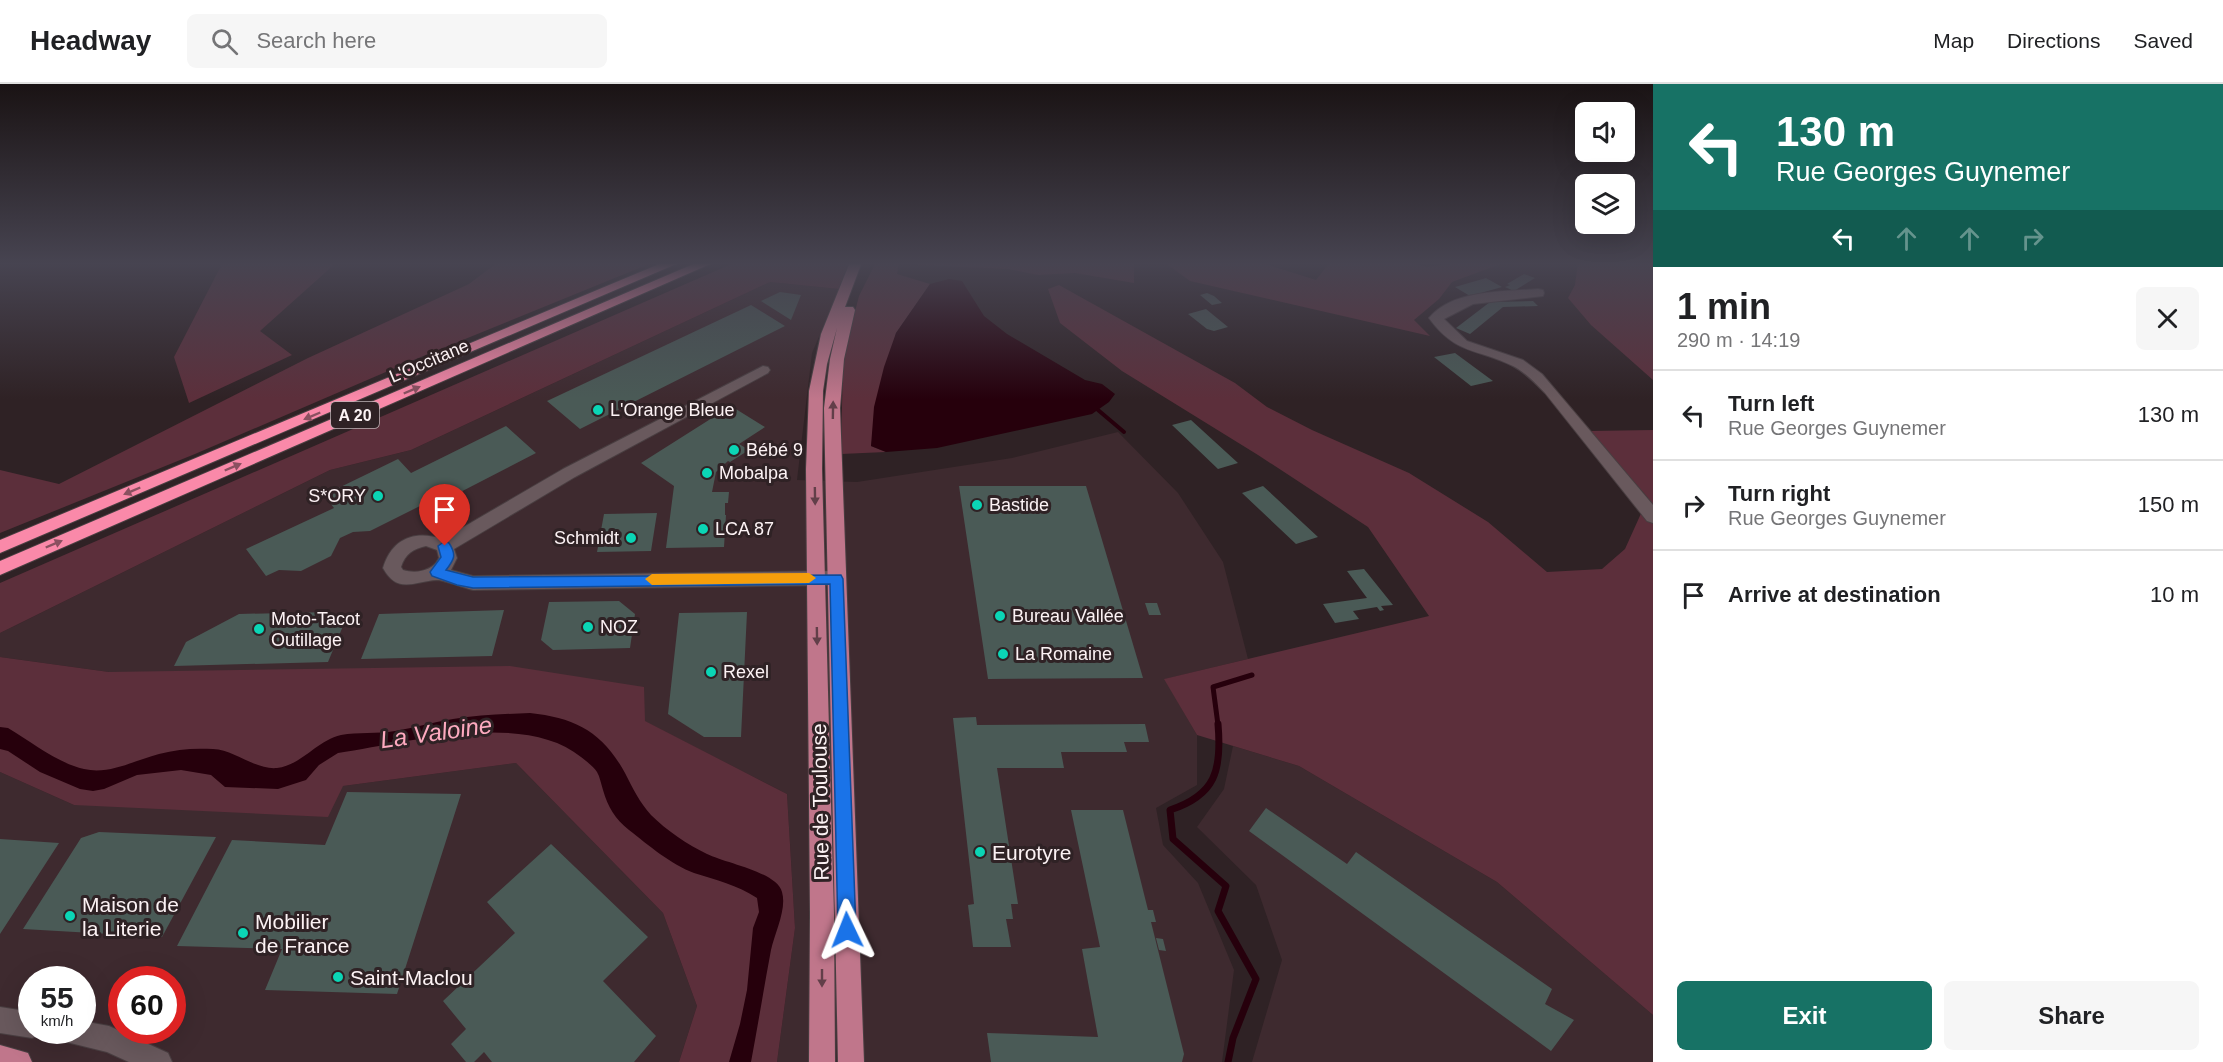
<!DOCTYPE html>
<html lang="en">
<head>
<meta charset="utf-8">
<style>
  :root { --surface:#fff; --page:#f6f6f6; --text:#202124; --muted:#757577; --line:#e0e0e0; --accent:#177265 }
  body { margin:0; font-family:Helvetica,sans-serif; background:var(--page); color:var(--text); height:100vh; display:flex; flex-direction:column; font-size:22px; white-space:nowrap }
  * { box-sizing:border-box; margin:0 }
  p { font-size:20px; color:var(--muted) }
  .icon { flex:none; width:33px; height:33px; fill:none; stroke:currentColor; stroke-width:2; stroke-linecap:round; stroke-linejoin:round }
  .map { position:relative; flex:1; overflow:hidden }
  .drawer { display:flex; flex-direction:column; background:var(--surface); width:570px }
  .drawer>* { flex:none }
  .banner { background:#177265; color:#fff; overflow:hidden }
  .tools { position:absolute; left:1575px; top:18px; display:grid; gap:12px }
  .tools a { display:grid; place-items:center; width:60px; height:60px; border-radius:9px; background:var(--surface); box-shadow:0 6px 24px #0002; font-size:30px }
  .speed { position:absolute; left:18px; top:882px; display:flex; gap:12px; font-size:30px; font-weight:700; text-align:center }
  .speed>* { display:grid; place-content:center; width:78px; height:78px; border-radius:50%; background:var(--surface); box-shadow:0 6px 24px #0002; line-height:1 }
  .speed small { font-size:15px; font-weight:400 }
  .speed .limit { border:9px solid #d22; background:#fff; color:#111 }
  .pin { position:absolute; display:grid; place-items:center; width:51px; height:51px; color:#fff; margin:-62px -26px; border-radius:50% 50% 50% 0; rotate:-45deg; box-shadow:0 0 6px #0007 }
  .pin .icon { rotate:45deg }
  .me { position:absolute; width:66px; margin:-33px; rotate:358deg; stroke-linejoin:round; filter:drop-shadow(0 0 4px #0008) }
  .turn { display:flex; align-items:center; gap:21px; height:126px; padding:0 24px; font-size:27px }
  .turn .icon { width:78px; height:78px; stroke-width:2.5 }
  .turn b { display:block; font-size:42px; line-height:51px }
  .lanes { display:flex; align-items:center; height:57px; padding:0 24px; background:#0003; justify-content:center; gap:30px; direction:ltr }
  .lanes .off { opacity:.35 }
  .round { display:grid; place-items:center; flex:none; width:63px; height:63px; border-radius:9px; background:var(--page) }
  .head { display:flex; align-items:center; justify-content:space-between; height:102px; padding:0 24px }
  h1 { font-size:36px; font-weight:800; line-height:45px }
  .primary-button { display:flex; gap:12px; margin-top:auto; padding:12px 24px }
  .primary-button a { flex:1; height:69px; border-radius:9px; background:var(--accent); color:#fff; font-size:24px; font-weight:800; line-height:69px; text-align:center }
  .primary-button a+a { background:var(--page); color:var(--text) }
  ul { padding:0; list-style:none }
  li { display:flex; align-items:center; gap:18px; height:90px; padding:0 24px; border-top:2px solid var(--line) }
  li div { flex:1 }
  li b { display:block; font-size:22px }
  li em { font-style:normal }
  header { display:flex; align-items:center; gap:36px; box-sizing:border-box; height:84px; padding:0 30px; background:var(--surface); border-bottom:2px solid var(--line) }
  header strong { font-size:28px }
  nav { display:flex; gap:33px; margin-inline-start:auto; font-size:21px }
  .search { width:420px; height:54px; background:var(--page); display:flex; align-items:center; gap:15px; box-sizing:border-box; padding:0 21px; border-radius:9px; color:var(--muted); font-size:22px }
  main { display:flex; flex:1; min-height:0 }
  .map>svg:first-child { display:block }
</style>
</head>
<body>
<header>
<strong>Headway</strong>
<div class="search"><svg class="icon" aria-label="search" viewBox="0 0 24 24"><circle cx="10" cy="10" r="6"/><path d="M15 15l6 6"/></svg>Search here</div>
<nav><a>Map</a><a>Directions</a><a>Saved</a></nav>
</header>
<main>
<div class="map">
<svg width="1653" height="978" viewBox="0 0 1653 978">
  <rect width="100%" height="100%" fill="#2f2225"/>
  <path fill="#3e2a2f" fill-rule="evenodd" d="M770 198 839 205 812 269 797 396 857 398 1012 374 1118 348 1178 409 1223 478 1248 575 1165 595 1197 651V701L1156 724 1163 761 1198 799 1234 886 1222 978H777L795 844 787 710 644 637 109 588 0 573V549L330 386 411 366Z
    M1233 662 1299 682 1497 798 1653 931V978H1252L1282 876 1256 801 1197 743 1224 705Z
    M516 679 663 829 697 922 679 978H0V688L74 721 343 702ZM32 896H82V946H32ZM122 896H172V946H122Z"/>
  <path fill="#5c2f3b" d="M223 178H337L260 247 292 271 189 319 174 273Z
    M498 178H654L416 275 195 370 0 449V386L59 400 308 274 469 200Z
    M736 178H849L839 205 770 198 411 366 330 386 0 549V499Z
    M876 178H899L897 190 930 200 896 249 871 362 886 368 841 370 843 275 859 212Z
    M919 178H1134V199L1075 189 1038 191 1008 185 918 181Z
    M1164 178H1259L1316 196 1330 178H1412L1426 183 1465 178H1506L1452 198 1439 215 1414 236 1430 252 1190 197Z
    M1578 178H1653V296L1591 241 1568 214 1575 201Z
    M1059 201 1235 299 1267 323 1312 346 1409 389 1488 438 1547 488 1602 485 1625 465 1648 414 1590 347 1653 346V931L1497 798 1299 682 1197 651 1164 595 1429 532 1368 443 1258 371 1122 287 1060 239 1048 205Z
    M0 573 109 588 510 582 644 603 645 637 787 710 795 844 777 978H679L697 922 663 829 516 679 343 702 328 733 74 721 0 688Z"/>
  <path fill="#26000c" d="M949 195 962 197 984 232 1007 250 1085 296 1102 300 1115 310 1109 318 1092 330 937 364 886 368 871 362 874 323 884 283 896 249 930 200Z
    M530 629C575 634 602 647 625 689 632 703 640 719 651 731 666 746 688 761 707 770 725 779 777 788 782 808 787 825 775 848 771 866 764 903 758 941 751 978H729L740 940 747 906 753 844 759 828 757 814C737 801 716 796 694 789 672 781 648 761 629 746 615 735 608 723 603 706 601 700 600 693 597 688 594 683 586 677 581 673 524 626 404 659 338 669L319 681 306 696 278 705 225 703 211 691 181 686 137 691 104 705 93 707 80 705 40 688 8 667 0 665V643L8 644C32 658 57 679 84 685 110 691 135 676 159 670 177 665 194 664 213 665 235 666 255 686 277 684 302 681 316 657 341 651 358 648 377 650 395 647 414 644 433 638 453 635 478 631 504 630 530 629Z"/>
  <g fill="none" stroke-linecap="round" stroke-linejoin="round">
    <path stroke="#26000c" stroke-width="4" d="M1098 326 1124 348"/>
    <path stroke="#26000c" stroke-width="5" d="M1218 641 1213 603 1252 591"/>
    <path stroke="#26000c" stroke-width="7" d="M1218 640C1222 686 1216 711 1170 726L1173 755 1226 802 1218 827 1256 895 1233 954 1228 978"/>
  </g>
  <path fill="#4a5a56" d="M1524 190 1535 194 1514 207 1505 203 1510 201 1507 200Z
    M1486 194 1502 203 1470 212 1455 203Z
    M780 208 801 211 791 236 761 217Z
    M1207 209 1214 212 1222 219 1212 221 1200 211Z
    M1533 217 1538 222 1503 223 1470 250 1456 244 1490 218Z
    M751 221 785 242 580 345 547 317Z
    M1206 225 1228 243 1214 247 1207 245 1188 230Z
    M1455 269 1493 297 1471 302 1434 273Z
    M731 322 765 343 739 360 749 366 730 378 728 377 716 388 712 408H729L728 419H725V431H726L724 463 666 464 674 402 641 379Z
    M1191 336 1238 379 1218 385 1172 341Z
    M506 342 536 369 445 416 434 415 432 412 430 417 370 447 353 448 340 454 331 472 301 487 279 486 266 492 246 465 334 424 324 411 398 375 411 389Z
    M959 402H1086L1143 594 988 595Z
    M1263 402 1318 453 1296 460 1242 409Z
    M657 429 651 467 597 468 604 430Z
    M1364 485 1393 521 1381 522 1384 526 1380 527 1377 523 1353 527 1359 535 1335 539 1323 520 1367 514 1347 487Z
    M619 517 635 530 630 564 553 566 541 556 549 518Z
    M1145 519H1157L1161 531H1149Z
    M504 526 492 572 361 575 379 530Z
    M329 528 343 542 328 578 174 582 186 558 239 530Z
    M747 528 741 653H704L668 630 679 529Z
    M976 633 977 641 1145 640 1149 658H1124L1127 668H1061L1064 684H997L1018 820H1011L1013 835H1006L1011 863H973L968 821 974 820 953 634Z
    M347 708 461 710 397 910 265 906 282 865 177 862 232 756 325 761Z
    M1266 724 1347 780 1356 768 1552 905 1545 920 1574 936 1551 967 1249 747Z
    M1071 726H1123L1148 826H1153L1156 838H1151L1184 970 1182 978H991L987 949 1098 953 1082 865 1100 863Z
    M99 748 216 753 162 853 23 845 81 754Z
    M0 755 59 759 0 850Z
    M551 760 648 853 603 897 656 952 634 978H492L484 968 474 978H466L451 960 466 945 443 917 515 849 487 818Z
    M1156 854 1163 855 1166 867 1159 866Z"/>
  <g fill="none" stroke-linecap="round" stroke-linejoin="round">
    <defs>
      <path id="minor" d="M1538 205 1543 206 1544 209 1543 212 1473 220 1444 235 1467 257 1523 276 1542 290 1653 421V439L1647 437 1545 309C1535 299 1525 288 1513 282 1476 264 1456 271 1429 234 1453 205 1504 208 1538 205Z
        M763 282 768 283 770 286 768 289 575 393 454 465 457 474 451 486 473 492 837 487 843 489 846 494 843 499 837 501 473 506C464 504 444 496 437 496 414 497 398 511 383 484 392 454 415 446 443 455L563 385ZM426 462 437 466 439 474C433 487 416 490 403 486L401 483C405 470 413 465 426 462Z
        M0 923 32 928V946H43L41 950 32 954 0 949Z
        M82 937 109 942 168 969 172 978H129L107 968 54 955 50 946H82Z"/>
      <path id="major" d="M850 178H862L845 223H853L855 226 844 275 840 324 864 978H838L824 324 830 275 837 244 827 280 823 307 822 385 834 830 835 978H809L810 830 806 385 809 307 821 250Z
        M0 961 28 969 32 978H0Z"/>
      <path id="highway" d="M664 178H681L0 469V456Z
        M698 178H715L0 491V477Z"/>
    </defs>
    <use href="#minor" stroke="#493e41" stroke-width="2"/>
    <use href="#major" stroke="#493e41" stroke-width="2"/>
    <use href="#highway" stroke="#493e41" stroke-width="2"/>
    <use href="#minor" fill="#69595d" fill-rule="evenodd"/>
    <use href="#major" fill="#c0768b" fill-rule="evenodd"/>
    <use href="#highway" fill="#fa89a9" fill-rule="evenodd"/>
  </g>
  <defs><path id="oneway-solid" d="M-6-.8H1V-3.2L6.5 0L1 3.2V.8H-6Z" transform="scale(1.5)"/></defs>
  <g fill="#8a5060">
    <use href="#oneway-solid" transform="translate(412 306) rotate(-23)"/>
    <use href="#oneway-solid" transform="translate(312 332) rotate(157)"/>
    <use href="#oneway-solid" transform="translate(233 383) rotate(-23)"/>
    <use href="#oneway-solid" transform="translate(132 407) rotate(157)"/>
    <use href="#oneway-solid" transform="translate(54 460) rotate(-23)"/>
  </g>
  <g fill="#623f49">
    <use href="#oneway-solid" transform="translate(833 326) rotate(-89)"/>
    <use href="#oneway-solid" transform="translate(815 412) rotate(89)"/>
    <use href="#oneway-solid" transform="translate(817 552) rotate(89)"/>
    <use href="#oneway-solid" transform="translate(822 894) rotate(90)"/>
  </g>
  <linearGradient id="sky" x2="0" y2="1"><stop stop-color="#1a1314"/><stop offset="0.57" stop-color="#474451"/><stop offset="1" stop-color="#474451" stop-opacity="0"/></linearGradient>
  <rect width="1653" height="315" fill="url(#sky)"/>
  <path fill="#1a73e8" stroke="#114b97" stroke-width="1.5" d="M445 457 449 459C457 471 454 476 446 486L473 493 841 491 843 495 856 846 853 853 847 855 840 853 838 846 830 500 473 504 457 501 432 492 430 488 441 473 438 462Z"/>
  <path fill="#f59e0b" d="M809 489 816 494 809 499 652 501 645 495 652 490Z"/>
  <g fill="#0bd5b5" stroke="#2f2225" stroke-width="2">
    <circle cx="598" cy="326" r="6"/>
    <circle cx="734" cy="366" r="6"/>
    <circle cx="707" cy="389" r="6"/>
    <circle cx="378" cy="412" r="6"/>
    <circle cx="977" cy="421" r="6"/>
    <circle cx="703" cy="445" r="6"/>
    <circle cx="631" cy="454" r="6"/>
    <circle cx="1000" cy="532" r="6"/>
    <circle cx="588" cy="543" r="6"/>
    <circle cx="259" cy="545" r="6"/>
    <circle cx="1003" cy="570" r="6"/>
    <circle cx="711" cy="588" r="6"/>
    <circle cx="980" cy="768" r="6"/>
    <circle cx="70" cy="832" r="6"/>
    <circle cx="243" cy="849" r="6"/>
    <circle cx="338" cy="893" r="6"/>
  </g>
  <g text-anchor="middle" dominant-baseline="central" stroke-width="6" stroke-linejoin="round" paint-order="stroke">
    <rect fill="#2f2225" stroke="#beb4b6" stroke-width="1.5" x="331" y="318" width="48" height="26" rx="4.5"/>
    <g font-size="16" font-weight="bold" fill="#fcf2f4">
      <text x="355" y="331">A 20</text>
    </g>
    <g font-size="18" fill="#fcf2f4" stroke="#2f2225">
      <text transform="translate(429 277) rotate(-23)">L'Occitane</text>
    </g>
    <g font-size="18" fill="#fcf2f4" stroke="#2f2225" text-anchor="start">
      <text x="610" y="326">L'Orange Bleue</text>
      <text x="746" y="366">Bébé 9</text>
      <text x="719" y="389">Mobalpa</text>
      <text x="366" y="412" text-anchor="end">S*ORY</text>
      <text x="989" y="421">Bastide</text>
      <text x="715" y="445">LCA 87</text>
      <text x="619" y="454" text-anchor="end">Schmidt</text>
      <text x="1012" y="532">Bureau Vallée</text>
      <text x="271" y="535">Moto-Tacot<tspan x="271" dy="21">Outillage</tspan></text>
      <text x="600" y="543">NOZ</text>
      <text x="1015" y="570">La Romaine</text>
      <text x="723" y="588">Rexel</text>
    </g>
    <g font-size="21" fill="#fcf2f4" stroke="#2f2225">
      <text transform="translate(820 718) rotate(-91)">Rue de Toulouse</text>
    </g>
    <g font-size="21" fill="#fcf2f4" stroke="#2f2225" text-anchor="start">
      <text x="992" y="768">Eurotyre</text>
      <text x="82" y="820">Maison de<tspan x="82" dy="24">la Literie</tspan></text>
      <text x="255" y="837">Mobilier<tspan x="255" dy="24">de France</tspan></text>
      <text x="350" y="893">Saint-Maclou</text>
    </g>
    <g font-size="24" font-style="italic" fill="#fdaabf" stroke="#2f2225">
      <text transform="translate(436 648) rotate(-8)">La Valoine</text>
    </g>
  </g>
</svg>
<div class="tools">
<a><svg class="icon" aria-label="sound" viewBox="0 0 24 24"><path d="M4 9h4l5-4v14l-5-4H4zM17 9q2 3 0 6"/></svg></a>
<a><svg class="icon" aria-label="layers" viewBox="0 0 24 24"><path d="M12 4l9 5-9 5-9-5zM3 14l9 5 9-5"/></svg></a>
</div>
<div class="speed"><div>55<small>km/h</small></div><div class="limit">60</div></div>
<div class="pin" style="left:445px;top:462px;background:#d93025"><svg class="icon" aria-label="arrive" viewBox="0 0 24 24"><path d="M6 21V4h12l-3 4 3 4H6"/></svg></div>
<svg class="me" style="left:847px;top:846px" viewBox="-20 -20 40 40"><path d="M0-17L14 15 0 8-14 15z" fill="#1a73e8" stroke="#fff" stroke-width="4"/></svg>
</div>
<section class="drawer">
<div class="banner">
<div class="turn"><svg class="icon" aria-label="left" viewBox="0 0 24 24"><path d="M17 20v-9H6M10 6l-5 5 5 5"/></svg><div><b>130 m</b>Rue Georges Guynemer</div></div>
<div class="lanes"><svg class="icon" aria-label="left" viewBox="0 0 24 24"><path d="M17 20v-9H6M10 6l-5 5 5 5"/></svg><svg class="icon off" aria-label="ahead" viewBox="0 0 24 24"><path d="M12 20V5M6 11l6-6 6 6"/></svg><svg class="icon off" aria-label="ahead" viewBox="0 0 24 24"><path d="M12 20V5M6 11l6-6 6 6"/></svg><svg class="icon off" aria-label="right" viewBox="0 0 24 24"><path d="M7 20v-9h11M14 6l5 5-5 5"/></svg></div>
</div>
<div class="head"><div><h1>1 min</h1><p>290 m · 14:19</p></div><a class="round"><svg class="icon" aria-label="close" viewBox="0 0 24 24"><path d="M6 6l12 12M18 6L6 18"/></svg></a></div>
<ul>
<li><svg class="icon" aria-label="left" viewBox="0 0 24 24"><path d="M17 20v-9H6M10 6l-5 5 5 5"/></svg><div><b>Turn left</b><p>Rue Georges Guynemer</p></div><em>130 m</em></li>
<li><svg class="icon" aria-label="right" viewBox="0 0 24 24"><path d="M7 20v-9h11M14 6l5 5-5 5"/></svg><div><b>Turn right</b><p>Rue Georges Guynemer</p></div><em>150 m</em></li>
<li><svg class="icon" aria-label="arrive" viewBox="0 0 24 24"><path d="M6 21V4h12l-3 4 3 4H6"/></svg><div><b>Arrive at destination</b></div><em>10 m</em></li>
</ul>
<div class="primary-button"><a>Exit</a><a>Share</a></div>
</section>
</main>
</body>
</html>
